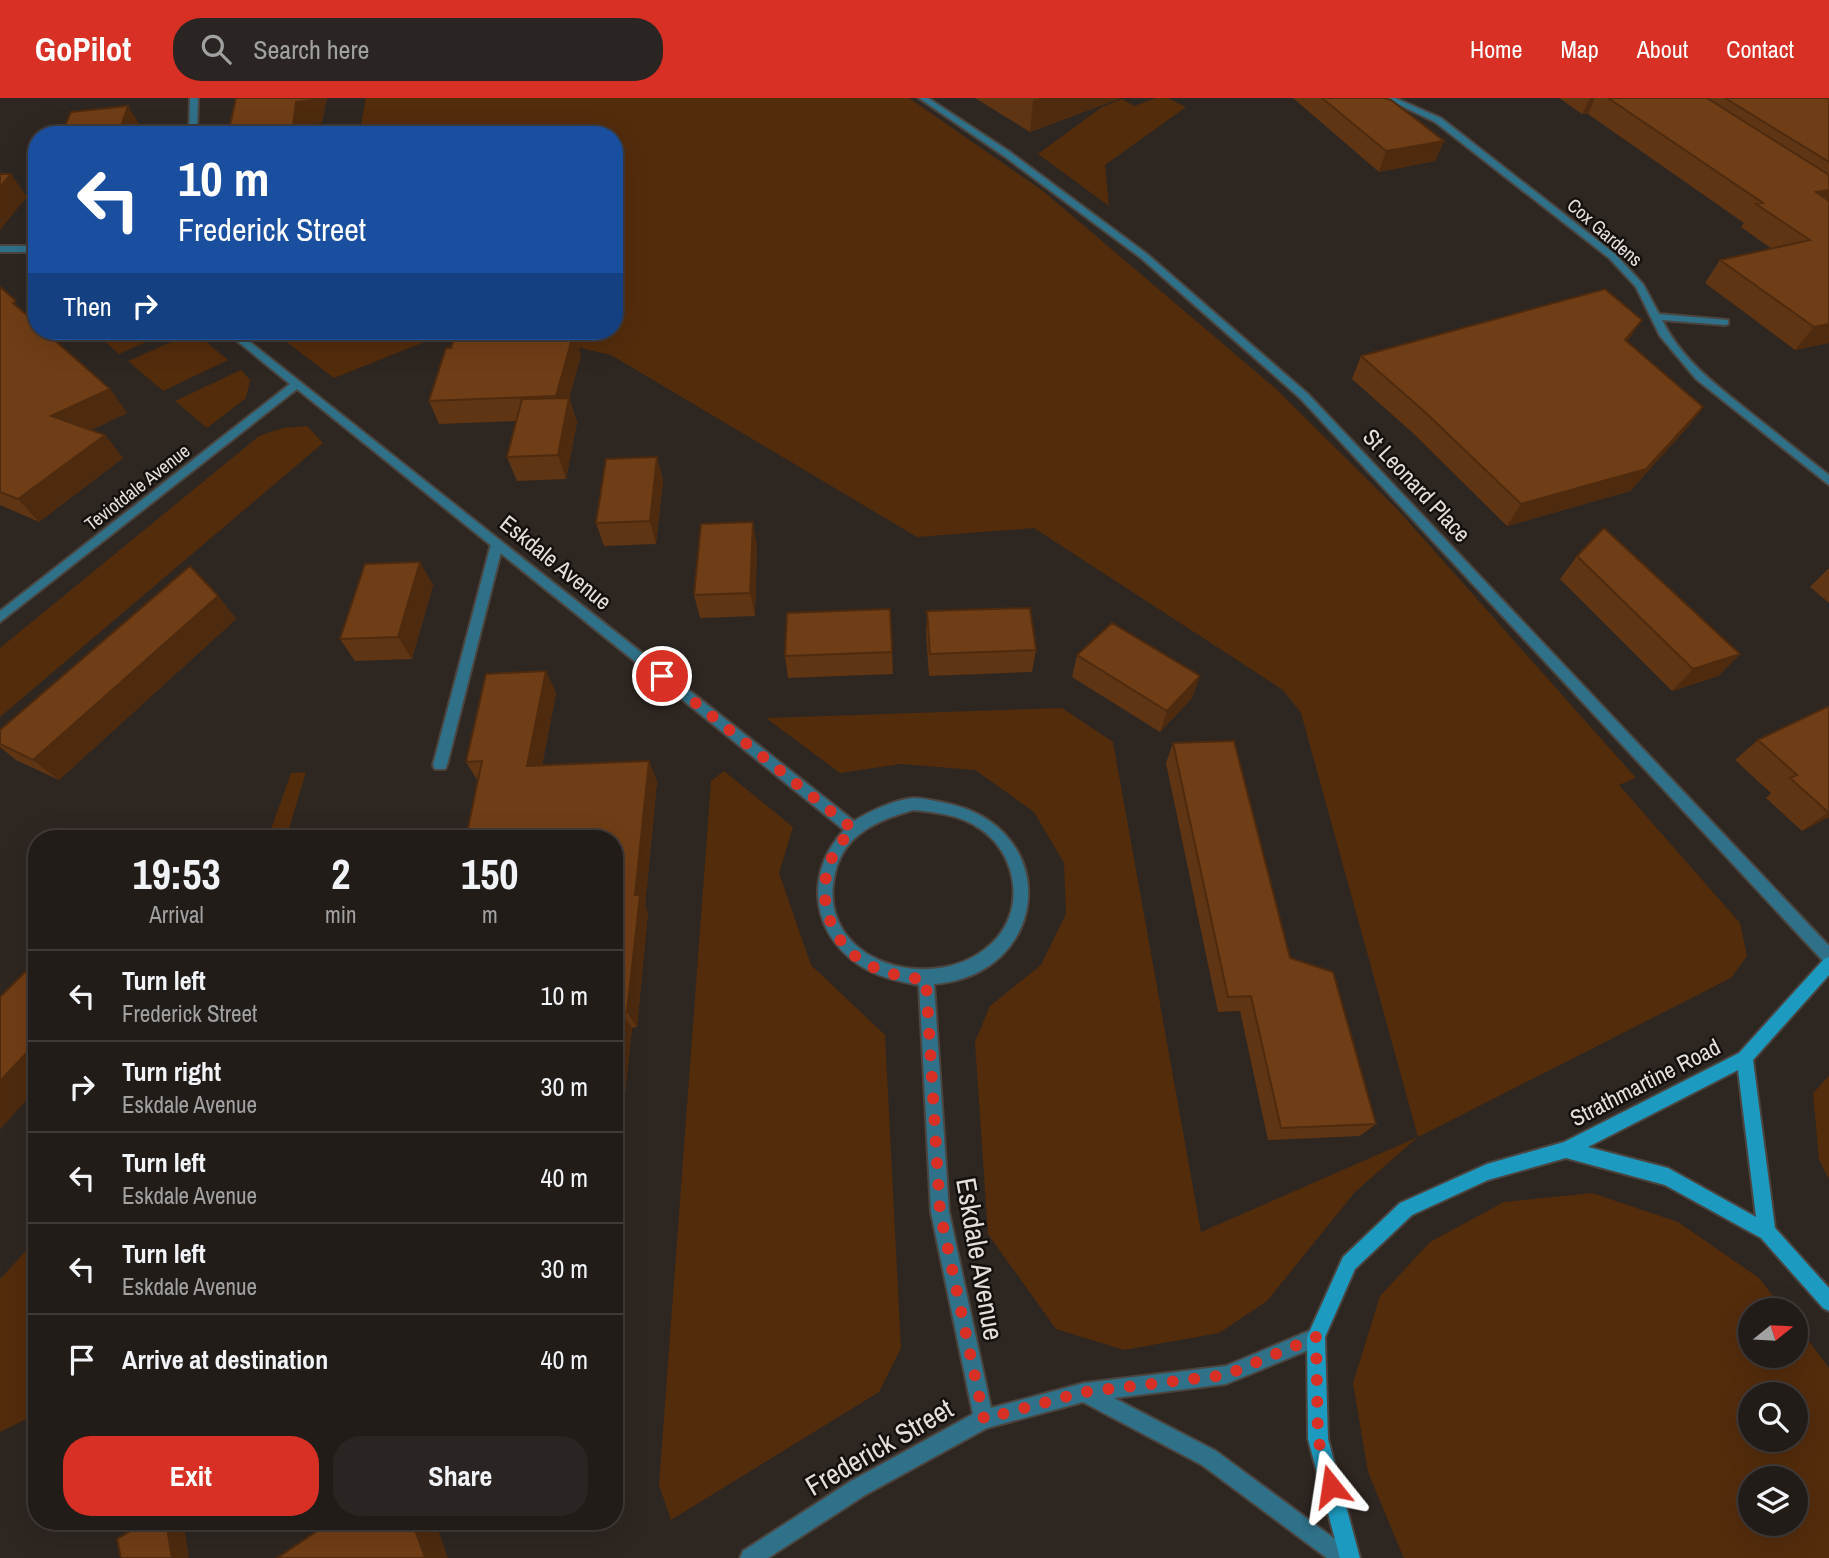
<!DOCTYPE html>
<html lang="en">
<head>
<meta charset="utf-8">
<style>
  :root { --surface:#221c19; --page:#2a2522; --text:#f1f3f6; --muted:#a2a1a2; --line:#3f3a38; --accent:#d93025 }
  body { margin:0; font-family:"Archivo Narrow",sans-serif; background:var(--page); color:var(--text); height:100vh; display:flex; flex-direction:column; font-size:26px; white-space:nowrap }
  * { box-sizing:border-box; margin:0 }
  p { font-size:23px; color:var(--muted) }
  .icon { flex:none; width:38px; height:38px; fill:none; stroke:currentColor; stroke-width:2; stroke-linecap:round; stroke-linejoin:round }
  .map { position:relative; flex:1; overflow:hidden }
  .sheet { position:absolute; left:28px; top:732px; width:595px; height:700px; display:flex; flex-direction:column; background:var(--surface); border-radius:28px; box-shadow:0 7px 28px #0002,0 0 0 2px var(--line) }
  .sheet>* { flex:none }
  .banner { position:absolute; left:28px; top:28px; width:595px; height:214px; border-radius:28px; box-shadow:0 7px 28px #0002,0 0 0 2px var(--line); background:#1a4fa0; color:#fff; overflow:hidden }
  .needle { width:46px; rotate:72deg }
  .tools { position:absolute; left:1738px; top:1200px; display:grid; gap:14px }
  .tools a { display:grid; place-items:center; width:70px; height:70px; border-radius:50%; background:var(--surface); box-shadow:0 7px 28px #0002,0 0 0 2px var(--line); font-size:35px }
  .pin { position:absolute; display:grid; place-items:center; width:60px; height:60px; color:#fff; margin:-30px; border:4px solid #fff; border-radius:50%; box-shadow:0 2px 7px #0007 }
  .me { position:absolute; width:77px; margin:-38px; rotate:345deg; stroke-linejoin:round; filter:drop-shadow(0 0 5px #0008) }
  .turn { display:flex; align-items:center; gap:24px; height:147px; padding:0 35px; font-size:32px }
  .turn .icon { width:91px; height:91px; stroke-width:2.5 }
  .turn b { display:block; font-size:49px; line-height:60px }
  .then { display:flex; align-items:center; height:66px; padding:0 35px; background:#0003; gap:14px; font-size:26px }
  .eta { display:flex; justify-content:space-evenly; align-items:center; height:119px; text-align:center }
  .eta b { font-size:42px; font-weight:700; line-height:49px }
  .action { display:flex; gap:14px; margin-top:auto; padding:14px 35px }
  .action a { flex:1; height:80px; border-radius:28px; background:var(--accent); color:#fff; font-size:28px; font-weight:700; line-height:80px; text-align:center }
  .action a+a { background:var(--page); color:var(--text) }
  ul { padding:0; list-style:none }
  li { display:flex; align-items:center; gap:21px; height:91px; padding:0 35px; border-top:2px solid var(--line) }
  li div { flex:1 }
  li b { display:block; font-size:26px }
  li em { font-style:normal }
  header { display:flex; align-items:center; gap:42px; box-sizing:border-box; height:98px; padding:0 35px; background:var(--accent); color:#fff }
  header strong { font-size:33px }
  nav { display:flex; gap:38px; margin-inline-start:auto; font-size:24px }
  .search { width:490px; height:63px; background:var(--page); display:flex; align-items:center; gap:18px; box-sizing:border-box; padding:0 24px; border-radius:28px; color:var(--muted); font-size:26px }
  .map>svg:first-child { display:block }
</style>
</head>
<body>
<header>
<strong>GoPilot</strong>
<div class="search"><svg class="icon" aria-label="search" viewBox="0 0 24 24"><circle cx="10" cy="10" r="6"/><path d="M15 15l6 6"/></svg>Search here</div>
<nav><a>Home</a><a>Map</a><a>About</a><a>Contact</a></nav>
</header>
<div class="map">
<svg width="1829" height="1460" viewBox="0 0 1829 1460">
  <rect width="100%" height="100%" fill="#2e2621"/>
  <path fill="#532c0c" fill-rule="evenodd" d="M366 0H909L1043 93 1275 290 1398 412 1636 680 1619 687 1740 825 1747 858 1731 880 1418 1039 1355 1094 1267 1203 1219 1235 1124 1252 1056 1231 988 1136 975 944 990 908 1041 867 1066 816 1064 765 1034 714 975 672 901 666 840 675 766 620 1062 610 1113 644 1201 1134 1418 1039 1301 615 1283 592 1034 430 917 439 611 257 520 236 437 239 334 280 272 233H614V37H359Z
    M1156 0H1168L1186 9 1105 67 1109 108 1038 56 1102 9 1122 1 1134 8Z
    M93 233H171L119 256Z
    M194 234 228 262 163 293 128 263Z
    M241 272 250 282 246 300 207 330 175 303Z
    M307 328 323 345 0 619V550L259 338 283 330Z
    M724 673 793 729 779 775 811 867 885 937 901 1250 879 1294 671 1422 659 1387 711 683Z
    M306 674 286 740H268L291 675Z
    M1829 978V1082L1819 1061 1813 995Z
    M1592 1095 1678 1124 1759 1180 1785 1213H1750V1258H1796V1226L1829 1270V1460H1404L1402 1456 1368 1374 1353 1285 1380 1198 1430 1144 1504 1104ZM1750 1297H1796V1342H1750ZM1750 1381H1796V1426H1750Z
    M37 1141V1316L0 1334V1181Z"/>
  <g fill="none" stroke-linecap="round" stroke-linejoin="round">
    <defs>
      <path id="lane" d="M497 442 503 446 447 667 445 671H435L433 667 491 446Z"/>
      <path id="street" d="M190 0H198L197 37H189Z
        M919 0H928L1010 54 1147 156 1308 296 1829 848V866L1824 864 1300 300 1141 160 1004 58Z
        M1385 0H1395L1441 20 1615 156 1643 186 1659 216 1728 222V226L1725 227 1662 222C1682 263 1718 288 1752 316 1778 336 1803 357 1829 377V387L1696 281 1660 238 1636 189 1609 160 1435 24Z
        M0 148H37V154H0Z
        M225 233H236L854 723C870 713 894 702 913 700 923 700 935 703 945 705 1064 729 1051 877 934 886L949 1114 991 1310 1084 1285 1226 1268 1316 1230 1323 1232 1325 1239 1323 1246 1226 1286 1114 1300 1216 1353 1351 1453 1354 1460H1327L1202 1367 1083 1304 987 1330 865 1397 768 1460H740L743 1453 851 1383 973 1316 931 1114 919 887C901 884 883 880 866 871 812 841 802 777 844 732L297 291 0 524V513L290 286ZM913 712C936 714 960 717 979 730 1016 754 1026 808 996 841 940 902 813 866 835 775 844 736 878 722 913 712Z"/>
      <path id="secondary" d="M1829 859V877L1753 962 1775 1130 1829 1190V1213L1823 1210 1761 1140 1665 1087 1566 1060 1488 1082 1412 1117 1355 1171 1325 1239 1328 1341 1360 1460H1340L1308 1341 1307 1239 1343 1159 1400 1105 1487 1066 1564 1044 1739 955 1824 861ZM1738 972 1756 1119 1668 1070 1588 1049Z"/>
    </defs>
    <use href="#lane" stroke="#4b443f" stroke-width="4"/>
    <use href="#street" stroke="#4b443f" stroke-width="4"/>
    <use href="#secondary" stroke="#4b443f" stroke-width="4"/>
    <use href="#lane" fill="#2f7189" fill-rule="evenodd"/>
    <use href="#street" fill="#2f7189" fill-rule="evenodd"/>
    <use href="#secondary" fill="#1d9ac0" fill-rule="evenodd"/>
  </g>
  <path fill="#603513" d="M975 0H1121L1030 34Z
    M1293 0H1384L1444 43 1435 63 1379 74Z
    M1559 0H1829V245L1795 252 1705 185 1720 162 1772 151 1741 129 1744 125 1588 16H1582Z
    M0 189 25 216 110 291 127 315 90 332 105 337 123 360 39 424 0 407Z
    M574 234 581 257 569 300 577 324 566 381 517 383 507 359 516 323 439 326 429 303Z
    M1627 244 1703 309 1686 331 1630 393 1507 428 1414 336 1352 281 1361 258Z
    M657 359 663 383 656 446 604 448 596 425Z
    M757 448 755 518 700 520 694 497Z
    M1577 458 1740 556 1718 578 1672 593 1560 481Z
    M1829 470V505L1810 489Z
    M433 487 412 561 355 563 340 541Z
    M218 498 236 521 59 682 16 662 0 649V632Z
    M927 513 1036 552 1032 574 929 578 926 536Z
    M892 554 893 576 788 580 785 558Z
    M1077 557 1200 578 1192 600 1160 634 1072 579Z
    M546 573 556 595 542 668 657 683 645 808 648 815 637 929 632 930 614 1098V740L478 683 466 664Z
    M1829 608V719L1802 733 1766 700 1771 695 1735 662 1758 642Z
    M1173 645 1290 860 1376 1026 1360 1038 1268 1042 1240 913 1218 914 1166 665Z"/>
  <path fill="#4e2b0f" d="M313 0H327L322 25 307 27 306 37H292L296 4Z
    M1040 0H1121L1030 34 1033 2Z
    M1590 0H1595L1588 16H1582Z
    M128 8 142 31 140 37H118Z
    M1444 43 1435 63 1379 74 1386 53Z
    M11 76 27 99 0 132V89Z
    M1829 92V111L1816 94Z
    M1642 222 1627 244 1625 242Z
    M1829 226V245L1795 252 1814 229Z
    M574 234 581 257 563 321 556 298Z
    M110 291 127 315 71 342 51 318Z
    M569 300 577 324 566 381 558 357Z
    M1703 309 1686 331 1630 393 1507 428 1521 406Z
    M105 337 123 360 39 424 18 401Z
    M657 359 663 383 656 446 650 423Z
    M753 424 757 448 755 518 750 495Z
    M420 464 433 487 412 561 398 539Z
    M218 498 236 521 59 682 33 662Z
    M1740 556 1718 578 1672 593 1693 571Z
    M546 573 556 595 538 688 527 668Z
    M1200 578 1192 600 1160 634 1167 613Z
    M649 663 657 683 645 808 648 815 637 929 627 914 635 797Z
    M1829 714V719L1802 733Z
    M622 915 632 930 614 1098V986Z
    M37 944V991L0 1031V983Z
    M166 1423H183L189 1459 187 1460H172Z
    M412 1423H435L448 1460H425Z"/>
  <path fill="#703e16" stroke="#4e2b0f" stroke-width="2" d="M236 0H313L312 2 296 4 292 37H228Z
    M1322 0H1384L1391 2 1444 43 1386 53Z
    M1608 0H1707L1829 77V92L1816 94 1829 103V226L1814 229 1720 162 1810 142 1756 106 1763 105Z
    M1725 0H1829V64Z
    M128 8 118 37H61L71 14Z
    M0 76H11L0 89Z
    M0 189 16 203 13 205 37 226V233H44L110 291 51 318 105 337 18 401 0 394Z
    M1605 191 1642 222 1625 242 1703 309 1646 371 1521 406 1425 314 1361 258Z
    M574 234 556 298 429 303 446 250H451L455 236Z
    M569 300 558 357 507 359 522 301Z
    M657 359 650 423 596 425 606 361Z
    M753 424 750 495 694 497 701 426Z
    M1604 430 1740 556 1693 571 1577 458Z
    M420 464 398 539 340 541 365 466Z
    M190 468 218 498 33 662 0 646V632Z
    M1030 510 1036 552 930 556 927 513Z
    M890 511 892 554 785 558 787 515Z
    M1112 525 1200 578 1167 613 1077 557Z
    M546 573 527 668 649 663 635 797H640L627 914 622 915 614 986V740H466L482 663 466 664 486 576Z
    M1829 608V714H1828L1790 680 1797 677 1758 642Z
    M1234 643 1290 860 1333 874 1376 1026 1281 1030 1251 898 1228 899 1173 645Z
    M37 862V944L0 983V899Z
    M147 1423H166L172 1460H121L117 1441Z
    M332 1423H412L425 1460H277Z"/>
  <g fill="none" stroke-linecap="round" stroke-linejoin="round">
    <path stroke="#d93025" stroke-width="12" stroke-dasharray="0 21.6" d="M662 578 853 731C847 738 840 744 836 752 812 792 828 846 869 867 888 877 906 879 926 882L940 1114 984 1321 1084 1294 1226 1277 1316 1239 1318 1341 1331 1388"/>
  </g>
  <g text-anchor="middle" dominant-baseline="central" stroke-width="5" stroke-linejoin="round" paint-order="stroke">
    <g font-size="19" fill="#e5dfdc" stroke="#14100e">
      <text transform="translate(1605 134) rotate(41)">Cox Gardens</text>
      <text transform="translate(137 389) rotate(-38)">Teviotdale Avenue</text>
    </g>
    <g font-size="23" fill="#e5dfdc" stroke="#14100e">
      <text transform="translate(1417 387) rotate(47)">St Leonard Place</text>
      <text transform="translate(556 464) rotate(39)">Eskdale Avenue</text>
      <text transform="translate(1645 984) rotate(-27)">Strathmartine Road</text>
    </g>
    <g font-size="28" fill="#e5dfdc" stroke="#14100e">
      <text transform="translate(980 1161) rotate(80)">Eskdale Avenue</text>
      <text transform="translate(879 1349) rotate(-30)">Frederick Street</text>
    </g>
  </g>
</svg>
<div class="tools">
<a><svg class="needle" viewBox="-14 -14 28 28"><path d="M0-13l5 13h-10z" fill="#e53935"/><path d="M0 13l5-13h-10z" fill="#a2a1a2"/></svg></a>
<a><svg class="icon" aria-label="search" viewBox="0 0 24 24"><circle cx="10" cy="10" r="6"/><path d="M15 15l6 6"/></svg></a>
<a><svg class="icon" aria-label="layers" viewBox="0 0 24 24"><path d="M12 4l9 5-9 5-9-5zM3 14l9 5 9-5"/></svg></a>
</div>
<div class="pin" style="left:662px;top:578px;background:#d93025"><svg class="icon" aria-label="arrive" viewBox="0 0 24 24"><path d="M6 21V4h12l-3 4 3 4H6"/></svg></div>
<svg class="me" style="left:1331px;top:1388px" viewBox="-20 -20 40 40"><path d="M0-17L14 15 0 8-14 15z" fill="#d93025" stroke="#fff" stroke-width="4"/></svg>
<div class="banner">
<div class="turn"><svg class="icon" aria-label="left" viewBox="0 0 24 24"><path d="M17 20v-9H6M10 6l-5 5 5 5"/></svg><div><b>10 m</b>Frederick Street</div></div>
<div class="then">Then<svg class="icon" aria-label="right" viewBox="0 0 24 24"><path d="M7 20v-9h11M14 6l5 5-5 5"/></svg></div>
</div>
<section class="sheet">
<div class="eta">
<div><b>19:53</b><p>Arrival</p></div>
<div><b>2</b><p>min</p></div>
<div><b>150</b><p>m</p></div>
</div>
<ul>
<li><svg class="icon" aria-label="left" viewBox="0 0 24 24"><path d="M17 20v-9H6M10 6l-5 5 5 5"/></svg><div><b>Turn left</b><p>Frederick Street</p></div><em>10 m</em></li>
<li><svg class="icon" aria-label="right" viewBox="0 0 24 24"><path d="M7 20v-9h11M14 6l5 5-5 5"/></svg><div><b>Turn right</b><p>Eskdale Avenue</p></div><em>30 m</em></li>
<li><svg class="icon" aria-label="left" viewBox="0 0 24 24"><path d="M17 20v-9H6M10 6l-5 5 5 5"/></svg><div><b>Turn left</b><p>Eskdale Avenue</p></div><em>40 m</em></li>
<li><svg class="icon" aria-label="left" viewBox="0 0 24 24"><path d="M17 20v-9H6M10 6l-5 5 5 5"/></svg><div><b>Turn left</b><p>Eskdale Avenue</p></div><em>30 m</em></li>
<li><svg class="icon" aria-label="arrive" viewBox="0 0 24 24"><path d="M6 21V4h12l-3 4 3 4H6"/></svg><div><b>Arrive at destination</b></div><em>40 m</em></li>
</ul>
<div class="action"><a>Exit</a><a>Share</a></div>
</section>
</div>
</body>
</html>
